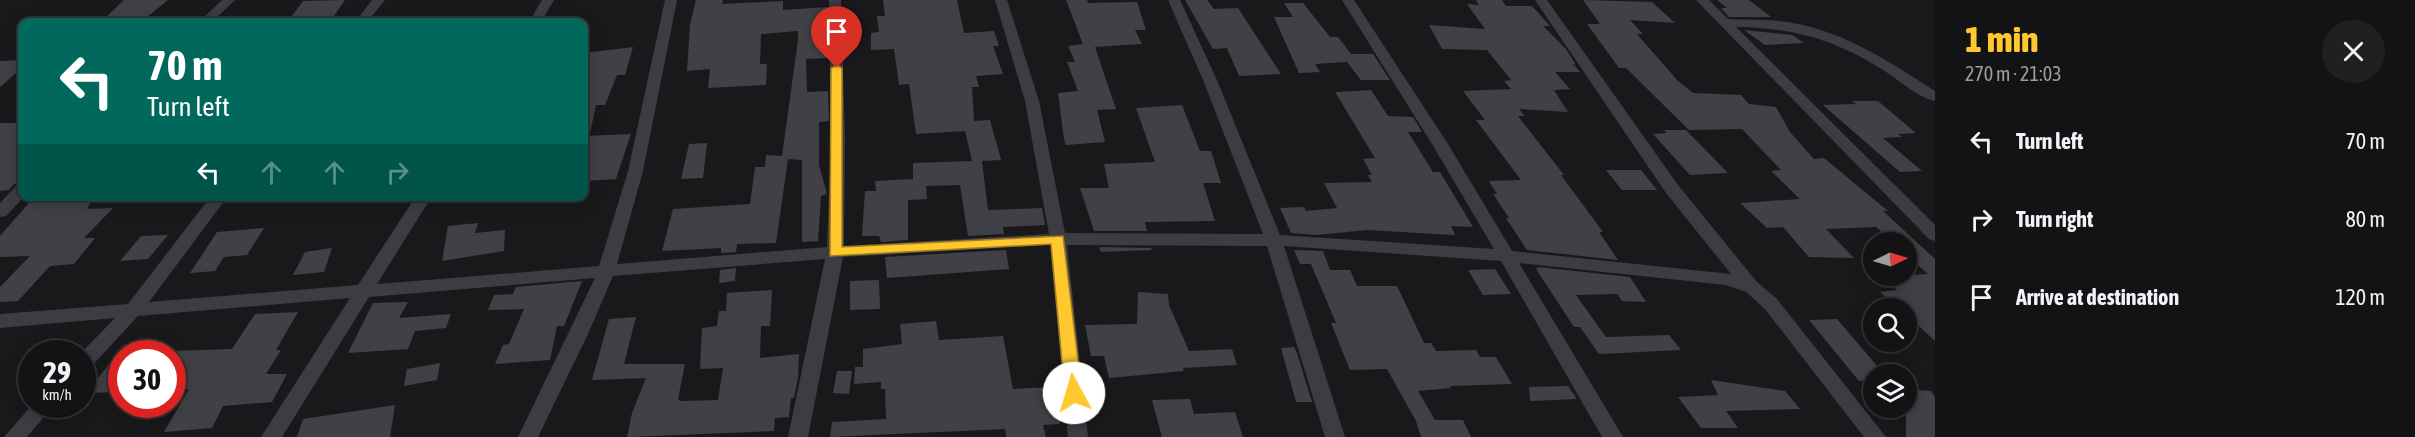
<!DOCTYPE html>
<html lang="en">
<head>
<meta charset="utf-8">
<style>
  :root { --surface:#131315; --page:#202022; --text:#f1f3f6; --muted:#9d9ea0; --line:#323234; --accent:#ffc82e }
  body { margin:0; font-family:"Asap Condensed",sans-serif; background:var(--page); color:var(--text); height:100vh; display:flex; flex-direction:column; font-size:22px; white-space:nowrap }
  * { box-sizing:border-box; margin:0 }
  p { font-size:20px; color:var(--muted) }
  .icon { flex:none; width:33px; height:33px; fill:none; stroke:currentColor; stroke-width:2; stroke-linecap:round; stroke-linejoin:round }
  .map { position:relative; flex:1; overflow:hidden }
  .sheet { display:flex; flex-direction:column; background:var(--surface); width:480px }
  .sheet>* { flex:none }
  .top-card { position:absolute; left:18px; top:18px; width:570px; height:183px; border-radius:12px; box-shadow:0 3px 15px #0003,0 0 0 2px var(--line); background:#00695c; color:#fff; overflow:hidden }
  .needle { width:39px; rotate:85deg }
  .tools { position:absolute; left:1863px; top:232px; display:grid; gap:12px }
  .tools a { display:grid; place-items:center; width:54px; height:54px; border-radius:50%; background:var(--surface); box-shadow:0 3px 15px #0003,0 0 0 2px var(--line); font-size:30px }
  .speed { position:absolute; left:18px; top:340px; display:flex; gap:12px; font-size:30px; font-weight:700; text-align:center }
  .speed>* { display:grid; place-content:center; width:78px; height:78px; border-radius:50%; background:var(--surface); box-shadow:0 3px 15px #0003,0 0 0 2px var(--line); line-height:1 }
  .speed small { font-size:15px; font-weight:400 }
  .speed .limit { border:9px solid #d22; background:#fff; color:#111 }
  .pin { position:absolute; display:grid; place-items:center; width:51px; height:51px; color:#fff; margin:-62px -26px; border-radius:50% 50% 50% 0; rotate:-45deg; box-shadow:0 0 6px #0007 }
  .pin .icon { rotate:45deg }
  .me { position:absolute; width:66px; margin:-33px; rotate:354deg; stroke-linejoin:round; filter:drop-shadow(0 0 4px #0008) }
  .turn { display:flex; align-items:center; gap:21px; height:126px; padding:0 30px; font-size:27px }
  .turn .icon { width:78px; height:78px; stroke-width:2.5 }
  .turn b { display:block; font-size:42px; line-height:51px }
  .lanes { display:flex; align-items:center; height:57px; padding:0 30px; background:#0003; justify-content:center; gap:30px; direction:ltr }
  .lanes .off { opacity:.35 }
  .round { display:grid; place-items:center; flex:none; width:63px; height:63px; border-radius:32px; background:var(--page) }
  .overview { display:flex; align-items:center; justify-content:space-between; height:102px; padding:0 30px }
  h1 { font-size:36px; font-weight:800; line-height:45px; color:var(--accent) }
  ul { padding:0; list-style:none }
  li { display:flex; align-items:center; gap:18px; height:78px; padding:0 30px }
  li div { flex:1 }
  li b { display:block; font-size:22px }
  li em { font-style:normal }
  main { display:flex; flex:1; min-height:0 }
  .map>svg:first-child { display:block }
</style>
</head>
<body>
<main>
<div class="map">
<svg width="1935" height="437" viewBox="0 0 1935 437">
  <rect width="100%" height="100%" fill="#19191c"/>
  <path fill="#404146" d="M124 0H168L146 18 103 20Z
    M345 0 332 19 289 20 303 1Z
    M696 0H723L722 4 783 1V10L827 7 828 58 806 59 807 92 828 91 829 121 819 122V165L827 194 821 196 818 241 802 242V160L788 159 776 243 737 244 736 252 721 253V248L662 251 673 209 750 204 755 167H765L766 155 782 156 798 40V31L761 34 760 64H767L766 85 708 88 710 69 687 71 690 25Z
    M883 0H957L964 33 994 31 999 46H993L1003 74 976 76 979 87H972L974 121 990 120 1001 160 982 161 988 210 1042 208 1045 225 1003 227 1004 234 968 236 960 185 926 186 927 199 908 200V240L881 242 879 236H862L865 191H876L875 181 913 179V163L972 161 965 131 916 134 909 84 899 85 894 49 871 50V33L879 32 877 16H885Z
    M1066 0H1087L1088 3 1137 2 1146 30H1135L1142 44 1095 47 1116 109 1097 110 1105 142 1066 145 1064 139 1058 93 1078 91 1067 62H1075L1068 46 1083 44Z
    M1185 0H1207L1214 9 1238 8 1281 74 1239 76 1227 48 1213 49Z
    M1476 0H1502L1506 6H1532L1550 26H1543L1566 49 1576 65 1573 64 1580 72H1555L1570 89 1554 90 1568 112 1519 109 1525 116H1518L1564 175H1561L1603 232H1599L1618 260 1527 250 1506 218H1509L1493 194H1497L1489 181 1521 180 1476 120H1485L1463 91 1511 89 1504 81 1511 80 1487 50 1442 49 1429 25 1485 29 1467 4 1479 5Z
    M1583 0 1652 2 1675 23 1630 20 1643 34H1637L1678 81 1693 93 1741 95 1749 104 1776 107 1790 132 1814 159 1824 158 1888 211H1883L1935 259V341L1906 314V309H1899L1880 292 1897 290 1882 276 1928 274 1906 255V243H1894L1876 227 1826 229 1854 258 1809 257 1783 227 1767 228 1740 203 1800 199 1771 171 1781 170 1742 129 1689 130 1626 68H1619L1587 24H1600Z
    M1717 0H1749L1771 17H1729L1721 8H1727Z
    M1284 3H1303L1330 37H1338L1351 54H1373L1390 80H1361L1347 62 1315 64 1320 72 1299 73 1274 17H1293Z
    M1744 30 1792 35 1804 43 1765 45Z
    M633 47 625 75H617L605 105H596L590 133H584V53Z
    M22 60V68L0 87V61Z
    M1371 90 1388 116 1413 117 1422 132H1408L1433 172H1440L1473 227 1451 226 1455 235 1367 230 1316 235 1291 233 1280 208 1304 207 1306 211 1337 208 1324 183 1372 182 1368 175H1372L1363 159 1375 158 1335 92Z
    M1852 101H1878L1916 133 1898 134 1902 137 1883 138 1922 171 1900 172 1823 105 1856 104Z
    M1182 105 1200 151H1211L1221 183H1203L1215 221 1145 222 1147 231H1094L1080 188H1109L1104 164 1155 162 1136 108Z
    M0 123H22V183L14 184 9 190 0 191Z
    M1664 130H1686L1728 173 1690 175 1653 134 1667 133Z
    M631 134 616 179 584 181V136Z
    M707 143 703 178 681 179 689 144Z
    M1606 170H1641L1657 190H1622Z
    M35 196H94L87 209 113 208 84 238H95L74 264 50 266 18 301 0 302V287L30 256 0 257V236Z
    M478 223 475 233 505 230 504 251 442 261 448 226Z
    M264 228 247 255 224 257 215 271 190 273 217 232Z
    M168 235 148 259 120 261 141 236Z
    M1099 247 1151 248 1152 250 1101 252Z
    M332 248 324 272 293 275 305 252Z
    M1006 250 1009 269 887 278 885 257Z
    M1294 250 1323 251 1330 270H1350L1357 286H1397L1424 343H1431L1436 351 1476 350 1480 357H1496L1512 384 1450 386 1451 388 1418 391 1435 420H1463L1471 437H1421L1416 421 1387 369 1350 370 1331 323H1336L1311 264H1300Z
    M1538 267 1630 277 1646 302 1622 301 1617 294 1576 295 1606 337 1669 335 1681 350 1599 354 1580 327H1574L1536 269Z
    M736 268 735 281 719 283 720 270Z
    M1495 269 1511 294 1483 295 1468 270Z
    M879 280 880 309 850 310V281Z
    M582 281 564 326H557L550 360 495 364 503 345 509 344 524 309 488 310 494 295 513 294 516 287Z
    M772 290 770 326H761L760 358 799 354 798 377 794 398H791L789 417 775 418 774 431 627 437 632 413 646 378 592 380 609 319 636 317 624 364H685L678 399 680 401 718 400 723 368 700 369 702 328 717 326 719 311H726L727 293Z
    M1138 292 1168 294 1169 305 1189 351 1232 349 1237 365 1183 368 1184 371 1109 378 1104 356H1091L1085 325 1137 324Z
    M408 302 399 318 451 314 446 328 415 331 408 349 348 353 373 303Z
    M298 312 276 350H281L266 374H287L272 402 223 406 212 428 164 432 189 389 172 390V351L232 349 255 314Z
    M1837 319 1885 375H1874V381H1859L1809 320Z
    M936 321 939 340 1003 336 1013 389 1053 387 1060 424 1043 425 1046 437H1006L1005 429 830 437 832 422 886 419 885 389H881V382L854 384 855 367H863V349L902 344 900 324Z
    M122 347V392L82 393V384L87 378 99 377Z
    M1294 347 1297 353 1312 402H1296L1281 348Z
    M440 363 437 380 404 386 407 369Z
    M837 371H852L849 394 833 393Z
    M1711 380 1785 391 1800 409 1726 411 1738 428H1701L1678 397 1718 395Z
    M1568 386 1577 399 1530 401 1529 387Z
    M1906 389 1931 391 1935 397V437H1906Z
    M1190 399 1194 414 1235 412 1243 437H1162L1152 400Z
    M395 405 390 437H297L303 419Z"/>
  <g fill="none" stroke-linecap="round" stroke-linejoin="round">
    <path fill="#3c3c43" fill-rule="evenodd" d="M222 0H235L212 22H199Z
      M372 0H385L367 22H355Z
      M542 0H554L541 22H529Z
      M665 0H677L643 171 617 264 827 247 831 137 829 0H841L845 137 844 246 1049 234 1025 101 995 0H1007L1039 101 1065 233 1263 234 1203 80 1168 0H1180L1217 80 1280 235 1494 249 1432 144 1342 0H1354L1448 144 1512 251 1731 274 1666 193 1535 0H1547L1678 185 1757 282 1777 299 1886 437H1864L1765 309 1746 292 1726 285 1519 263 1623 437H1602L1501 261 1284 246 1345 437H1325L1267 246 1067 245 1088 437H1068L1050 245 843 257 808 437H788L825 259 613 276 588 334 538 437H518L595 278 369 297 282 437H261L350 298 138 316 89 369 82 371V354H80L115 318 0 328V314L128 304 211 196H228L149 302 358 285 416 196H432L377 284 599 266 628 171Z
      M1696 0H1709L1728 19C1750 20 1772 19 1793 23 1847 33 1890 62 1935 91V101C1916 97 1897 78 1880 68 1831 38 1793 28 1736 27L1935 225V241L1929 239Z
      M22 185V196H25L6 216 0 217V203L16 186Z
      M32 405H54L27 437H4Z"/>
  </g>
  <path fill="#ffc82e" stroke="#a6821e" stroke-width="1.5" d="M837 65 842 68V247L1063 236 1082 393 1079 397 1074 399 1065 393 1051 244 830 256 831 68Z"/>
</svg>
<div class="tools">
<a><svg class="needle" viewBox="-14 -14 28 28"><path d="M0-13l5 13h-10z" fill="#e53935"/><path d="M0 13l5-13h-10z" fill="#9d9ea0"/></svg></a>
<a><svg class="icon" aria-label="search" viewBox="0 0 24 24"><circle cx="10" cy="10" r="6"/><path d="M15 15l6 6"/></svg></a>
<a><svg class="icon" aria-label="layers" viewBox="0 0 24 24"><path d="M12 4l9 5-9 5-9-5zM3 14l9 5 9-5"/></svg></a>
</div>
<div class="speed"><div>29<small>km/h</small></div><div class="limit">30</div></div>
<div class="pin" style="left:837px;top:68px;background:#d93025"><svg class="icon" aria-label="arrive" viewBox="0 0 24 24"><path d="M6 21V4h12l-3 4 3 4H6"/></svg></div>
<svg class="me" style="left:1074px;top:393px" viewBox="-20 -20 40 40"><circle r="19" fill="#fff"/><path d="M0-13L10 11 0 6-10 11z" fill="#ffc82e"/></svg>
<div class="top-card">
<div class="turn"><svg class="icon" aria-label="left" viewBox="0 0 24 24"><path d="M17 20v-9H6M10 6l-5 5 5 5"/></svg><div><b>70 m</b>Turn left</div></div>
<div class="lanes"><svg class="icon" aria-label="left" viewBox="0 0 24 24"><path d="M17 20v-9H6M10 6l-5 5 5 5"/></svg><svg class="icon off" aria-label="ahead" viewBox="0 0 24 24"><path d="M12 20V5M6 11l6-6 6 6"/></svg><svg class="icon off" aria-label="ahead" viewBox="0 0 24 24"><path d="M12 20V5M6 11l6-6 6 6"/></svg><svg class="icon off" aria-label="right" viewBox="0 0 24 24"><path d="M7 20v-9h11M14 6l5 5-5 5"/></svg></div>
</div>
</div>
<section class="sheet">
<div class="overview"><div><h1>1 min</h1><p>270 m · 21:03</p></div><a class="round"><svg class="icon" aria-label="close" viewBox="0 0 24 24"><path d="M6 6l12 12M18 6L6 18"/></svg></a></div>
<ul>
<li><svg class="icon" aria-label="left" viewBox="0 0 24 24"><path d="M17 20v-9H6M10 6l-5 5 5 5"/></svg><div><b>Turn left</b></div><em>70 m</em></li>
<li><svg class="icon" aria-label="right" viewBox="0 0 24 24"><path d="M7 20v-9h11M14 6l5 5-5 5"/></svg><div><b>Turn right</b></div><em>80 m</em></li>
<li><svg class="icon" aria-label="arrive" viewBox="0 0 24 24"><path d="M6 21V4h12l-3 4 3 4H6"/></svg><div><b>Arrive at destination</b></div><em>120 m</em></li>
</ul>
</section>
</main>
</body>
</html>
